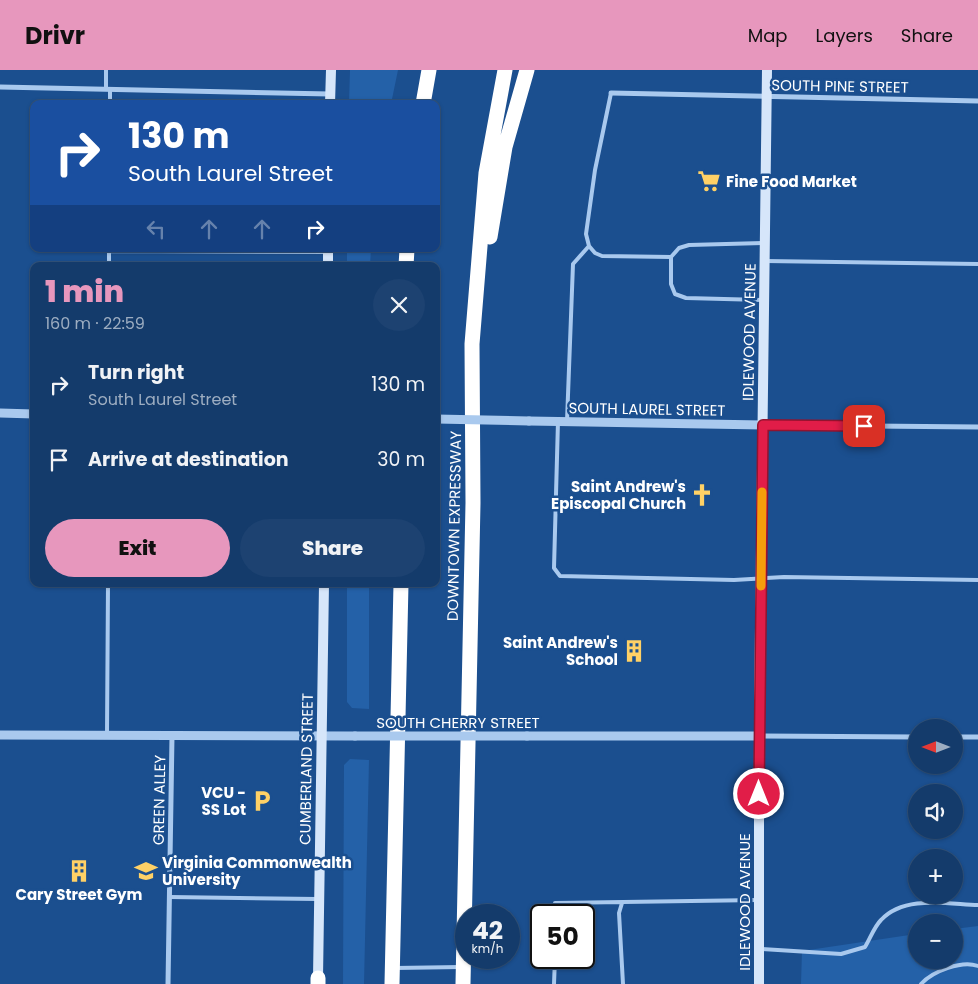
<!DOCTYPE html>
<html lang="en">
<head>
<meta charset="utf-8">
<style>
  :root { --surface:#143b6b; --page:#1d4271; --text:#f1f3f6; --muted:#9dadc1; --line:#33557e; --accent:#e797bd }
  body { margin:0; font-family:Poppins,sans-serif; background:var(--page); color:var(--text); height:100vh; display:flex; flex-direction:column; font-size:19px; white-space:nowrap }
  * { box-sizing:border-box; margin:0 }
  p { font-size:16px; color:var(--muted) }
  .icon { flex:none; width:28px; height:28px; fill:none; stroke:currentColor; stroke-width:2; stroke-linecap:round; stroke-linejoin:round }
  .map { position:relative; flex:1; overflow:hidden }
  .sheet { position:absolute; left:30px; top:192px; width:410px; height:325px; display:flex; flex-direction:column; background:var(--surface); border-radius:10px; box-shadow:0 1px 4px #0004,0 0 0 1px var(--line) }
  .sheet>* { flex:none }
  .top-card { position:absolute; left:30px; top:30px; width:410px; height:152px; border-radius:10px; box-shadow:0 1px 4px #0004,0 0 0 1px var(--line); background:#1a4fa0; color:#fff; overflow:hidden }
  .needle { width:32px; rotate:270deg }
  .tools { position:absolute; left:908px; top:649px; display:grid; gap:10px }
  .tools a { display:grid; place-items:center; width:55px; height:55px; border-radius:50%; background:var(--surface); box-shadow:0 1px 4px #0004,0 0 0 1px var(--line); font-size:25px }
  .speed { position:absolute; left:455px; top:834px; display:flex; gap:10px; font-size:25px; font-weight:700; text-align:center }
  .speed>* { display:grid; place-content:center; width:65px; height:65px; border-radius:50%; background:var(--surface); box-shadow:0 1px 4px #0004,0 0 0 1px var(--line); line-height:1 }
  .speed small { font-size:12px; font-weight:400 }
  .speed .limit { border:2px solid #111; border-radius:8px; background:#fff; color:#111 }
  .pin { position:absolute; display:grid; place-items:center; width:42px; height:42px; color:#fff; margin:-21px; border-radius:10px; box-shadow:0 2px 8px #0006 }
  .me { position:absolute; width:55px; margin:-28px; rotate:0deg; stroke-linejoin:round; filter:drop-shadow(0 0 4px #0008) }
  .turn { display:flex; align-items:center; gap:18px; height:105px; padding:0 15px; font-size:22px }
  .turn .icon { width:65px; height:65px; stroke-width:2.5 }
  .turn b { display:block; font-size:35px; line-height:42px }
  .lanes { display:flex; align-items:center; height:48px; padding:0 15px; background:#0003; justify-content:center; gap:25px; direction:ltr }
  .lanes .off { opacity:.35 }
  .round { display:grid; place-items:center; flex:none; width:52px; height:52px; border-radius:26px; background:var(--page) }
  .overview { display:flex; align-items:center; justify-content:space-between; height:85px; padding:0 15px }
  h1 { font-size:30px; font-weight:800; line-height:38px; color:var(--accent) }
  .button { display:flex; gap:10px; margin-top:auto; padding:10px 15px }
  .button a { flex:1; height:58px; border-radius:30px; background:var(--accent); color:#111; font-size:20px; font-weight:800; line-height:58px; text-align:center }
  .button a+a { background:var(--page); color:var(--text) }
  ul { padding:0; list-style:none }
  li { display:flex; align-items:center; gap:15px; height:75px; padding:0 15px }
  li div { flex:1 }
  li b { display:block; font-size:19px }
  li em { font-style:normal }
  header { display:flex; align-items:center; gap:30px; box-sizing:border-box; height:70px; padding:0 25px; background:var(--accent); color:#111 }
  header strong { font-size:24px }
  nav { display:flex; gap:28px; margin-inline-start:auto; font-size:18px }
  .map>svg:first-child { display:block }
</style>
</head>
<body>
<header>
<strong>Drivr</strong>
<nav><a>Map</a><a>Layers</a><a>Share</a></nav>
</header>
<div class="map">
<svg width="978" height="914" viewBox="0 0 978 914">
  <rect width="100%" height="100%" fill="#1b4f8f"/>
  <path fill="#2461a8" d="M350 0H398L391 34H349Z
    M347 179H371L370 196H347Z
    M347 514H369V639L352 638 347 632Z
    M350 689 369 690 364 914H343L344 695Z
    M978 856V914H801L802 881 916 864V890H954V859Z"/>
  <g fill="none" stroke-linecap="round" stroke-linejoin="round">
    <path stroke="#a9c9ee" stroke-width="4" d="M106 19V0
      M110 19V34
      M611 23 595 100 586 164 589 176 595 183 602 186 671 187 679 178 689 175 763 173
      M109 179V196
      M109 181 326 182
      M671 187V214L675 224 686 228 762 230
      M765 191 978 194
      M558 351 554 498 560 506 734 510 784 507 978 510
      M567 351 573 194 589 176
      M107 664 108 514
      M170 827 317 829
      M622 833 619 843 623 914
      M555 845V833L759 830
      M761 879 841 884 865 877C870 869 874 857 881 850 904 825 947 834 978 835
      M395 898 461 897
      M554 914 555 888
      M921 914C933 901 962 890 978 896"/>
    <path stroke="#a9c9ee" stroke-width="5" d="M0 17 330 24
      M611 23 978 31
      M763 355 978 357
      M759 666 916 667
      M954 667H978
      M168 914 172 666"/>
    <path stroke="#a9c9ee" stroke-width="9" d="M0 343 34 344
      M529 351 763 355
      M0 665 355 666
      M527 666H759"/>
    <path stroke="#d6e6fa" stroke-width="10" d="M330 34 331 0
      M328 196V179
      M318 908 324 514
      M759 914V638L767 0"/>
    <path stroke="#fff" stroke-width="15" d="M423 34 429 0
      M490 167 505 77 527 0
      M406 196 407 179
      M318 908V914
      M392 914 401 514
      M463 914 473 433 472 274 486 103 505 0"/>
    <path stroke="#a9c9ee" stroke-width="9" d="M436 349 529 351
      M355 666H527"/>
  </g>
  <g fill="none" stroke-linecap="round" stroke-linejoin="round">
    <defs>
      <path id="route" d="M759 724 763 355 864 356"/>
    </defs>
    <use href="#route" stroke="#92132f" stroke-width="12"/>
    <use href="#route" stroke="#e11d48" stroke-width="9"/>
    <path stroke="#f59e0b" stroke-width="9" d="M761 516 762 422"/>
  </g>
  <defs>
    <symbol id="supermarket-bare" viewBox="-9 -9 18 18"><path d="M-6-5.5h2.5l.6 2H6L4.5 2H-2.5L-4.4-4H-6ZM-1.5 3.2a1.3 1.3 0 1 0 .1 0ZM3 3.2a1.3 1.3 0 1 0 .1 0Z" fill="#ffd166" stroke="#1b4f8f" stroke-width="2.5" paint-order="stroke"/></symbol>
    <symbol id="church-bare" viewBox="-9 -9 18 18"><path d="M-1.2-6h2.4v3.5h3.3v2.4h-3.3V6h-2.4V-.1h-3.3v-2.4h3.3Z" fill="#ffd166" stroke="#1b4f8f" stroke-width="2.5" paint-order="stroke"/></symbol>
    <symbol id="building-bare" viewBox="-9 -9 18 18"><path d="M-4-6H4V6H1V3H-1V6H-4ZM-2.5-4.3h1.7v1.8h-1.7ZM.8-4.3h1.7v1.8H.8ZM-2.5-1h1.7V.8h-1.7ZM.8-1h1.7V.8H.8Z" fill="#ffd166" stroke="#1b4f8f" stroke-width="2.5" paint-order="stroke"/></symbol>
    <symbol id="parking-bare" viewBox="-9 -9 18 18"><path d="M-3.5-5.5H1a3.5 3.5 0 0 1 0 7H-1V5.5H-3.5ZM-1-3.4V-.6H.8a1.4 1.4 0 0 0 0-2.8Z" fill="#ffd166" stroke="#1b4f8f" stroke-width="2.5" paint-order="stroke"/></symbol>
    <symbol id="university-bare" viewBox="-9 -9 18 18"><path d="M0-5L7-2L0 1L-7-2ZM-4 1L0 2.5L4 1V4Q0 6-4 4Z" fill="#ffd166" stroke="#1b4f8f" stroke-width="2.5" paint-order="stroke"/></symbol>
  </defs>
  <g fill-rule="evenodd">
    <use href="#supermarket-bare" x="693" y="95" width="32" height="32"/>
    <use href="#church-bare" x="686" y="409" width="32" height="32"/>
    <use href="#building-bare" x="618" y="565" width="32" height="32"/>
    <use href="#parking-bare" x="246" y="715" width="32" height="32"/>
    <use href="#building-bare" x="63" y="785" width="32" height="32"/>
    <use href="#university-bare" x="130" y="785" width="32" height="32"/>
  </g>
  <g text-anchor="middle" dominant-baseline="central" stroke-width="5" stroke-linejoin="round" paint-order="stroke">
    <g font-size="15" fill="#fff" stroke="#1b4f8f">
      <text transform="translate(840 16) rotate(1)">SOUTH PINE STREET</text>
      <text transform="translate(749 262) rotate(-89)">IDLEWOOD AVENUE</text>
      <text transform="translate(647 339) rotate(1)">SOUTH LAUREL STREET</text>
      <text transform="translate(454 456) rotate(-89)">DOWNTOWN EXPRESSWAY</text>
      <text x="458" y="652">SOUTH CHERRY STREET</text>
      <text transform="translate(306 699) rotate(-89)">CUMBERLAND STREET</text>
      <text transform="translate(159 730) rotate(-89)">GREEN ALLEY</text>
      <text transform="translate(744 832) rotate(-90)">IDLEWOOD AVENUE</text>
    </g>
    <g font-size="15" font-weight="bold" fill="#fff" stroke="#1b4f8f" text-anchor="end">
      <text x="726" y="111" text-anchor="start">Fine Food Market</text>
      <text x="686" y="416">Saint Andrew's<tspan x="686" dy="17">Episcopal Church</tspan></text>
      <text x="618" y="572">Saint Andrew's<tspan x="618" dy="17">School</tspan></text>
      <text x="246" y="722">VCU -<tspan x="246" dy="17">SS Lot</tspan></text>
      <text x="162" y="792" text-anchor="start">Virginia Commonwealth<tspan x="162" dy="17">University</tspan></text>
      <text x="79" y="824" text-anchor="middle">Cary Street Gym</text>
    </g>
  </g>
</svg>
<div class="tools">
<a><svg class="needle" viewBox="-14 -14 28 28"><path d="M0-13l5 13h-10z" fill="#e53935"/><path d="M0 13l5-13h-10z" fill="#9dadc1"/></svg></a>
<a><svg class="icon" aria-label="sound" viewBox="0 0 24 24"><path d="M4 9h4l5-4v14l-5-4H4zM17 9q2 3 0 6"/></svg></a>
<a>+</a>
<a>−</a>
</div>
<div class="speed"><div>42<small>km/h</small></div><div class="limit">50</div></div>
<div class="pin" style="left:864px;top:356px;background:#d93025"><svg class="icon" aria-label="arrive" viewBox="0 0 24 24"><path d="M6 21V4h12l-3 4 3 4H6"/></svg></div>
<svg class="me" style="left:759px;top:724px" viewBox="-20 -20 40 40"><circle r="17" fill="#e11d48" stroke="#fff" stroke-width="3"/><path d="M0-11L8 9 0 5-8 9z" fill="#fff"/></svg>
<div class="top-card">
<div class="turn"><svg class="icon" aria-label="right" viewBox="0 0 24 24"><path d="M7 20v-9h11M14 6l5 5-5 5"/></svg><div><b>130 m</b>South Laurel Street</div></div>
<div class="lanes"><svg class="icon off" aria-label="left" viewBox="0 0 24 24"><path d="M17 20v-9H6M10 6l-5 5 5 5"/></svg><svg class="icon off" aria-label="ahead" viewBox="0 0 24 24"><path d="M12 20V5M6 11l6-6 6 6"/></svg><svg class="icon off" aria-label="ahead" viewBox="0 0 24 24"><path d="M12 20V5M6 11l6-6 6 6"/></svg><svg class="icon" aria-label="right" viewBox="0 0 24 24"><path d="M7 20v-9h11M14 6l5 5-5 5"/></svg></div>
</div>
<section class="sheet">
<div class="overview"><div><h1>1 min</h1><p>160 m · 22:59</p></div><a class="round"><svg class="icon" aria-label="close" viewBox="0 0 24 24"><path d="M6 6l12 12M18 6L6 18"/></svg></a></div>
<ul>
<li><svg class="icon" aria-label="right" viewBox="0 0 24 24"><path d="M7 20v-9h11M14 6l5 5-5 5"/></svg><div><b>Turn right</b><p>South Laurel Street</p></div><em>130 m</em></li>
<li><svg class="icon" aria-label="arrive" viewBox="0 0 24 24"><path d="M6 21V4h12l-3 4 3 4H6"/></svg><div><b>Arrive at destination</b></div><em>30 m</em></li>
</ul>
<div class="button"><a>Exit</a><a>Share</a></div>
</section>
</div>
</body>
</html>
